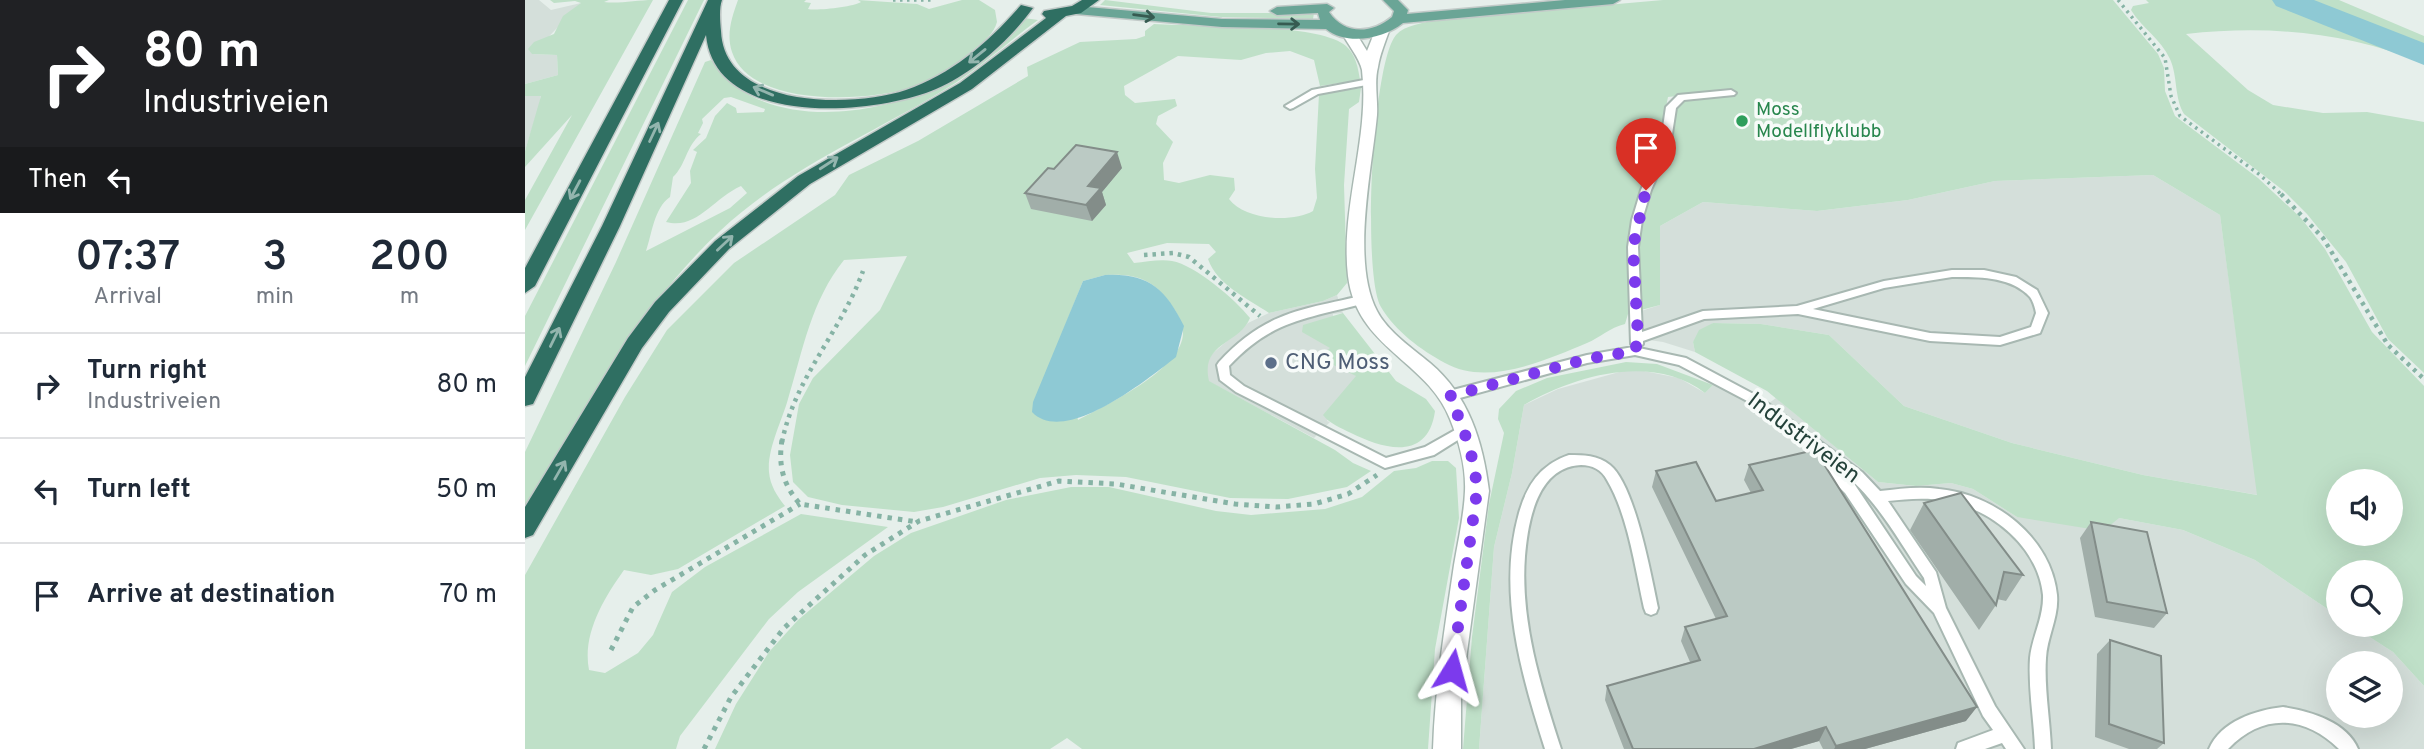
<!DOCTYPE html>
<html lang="en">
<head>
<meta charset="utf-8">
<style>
  :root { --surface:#fff; --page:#f2f2f3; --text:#1f2937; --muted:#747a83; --line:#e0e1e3 }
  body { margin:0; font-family:Overpass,sans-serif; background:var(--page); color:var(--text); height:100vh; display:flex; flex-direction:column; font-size:26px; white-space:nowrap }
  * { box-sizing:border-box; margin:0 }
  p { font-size:23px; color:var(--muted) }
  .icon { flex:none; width:38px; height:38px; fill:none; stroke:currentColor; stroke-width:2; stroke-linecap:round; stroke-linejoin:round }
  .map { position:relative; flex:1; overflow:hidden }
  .side { display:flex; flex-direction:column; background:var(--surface); width:525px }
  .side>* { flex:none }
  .banner { background:#202124; color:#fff; overflow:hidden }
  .controls { position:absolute; left:1801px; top:469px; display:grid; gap:14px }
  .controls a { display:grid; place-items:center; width:77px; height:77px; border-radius:50%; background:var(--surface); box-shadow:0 7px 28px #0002; font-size:35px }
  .pin { position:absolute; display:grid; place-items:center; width:60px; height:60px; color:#fff; margin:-72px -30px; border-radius:50% 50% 50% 0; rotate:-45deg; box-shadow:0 0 7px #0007 }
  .pin .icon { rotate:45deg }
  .me { position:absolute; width:77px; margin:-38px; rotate:8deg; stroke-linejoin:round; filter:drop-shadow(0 0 5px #0008) }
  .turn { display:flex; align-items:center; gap:24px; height:147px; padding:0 28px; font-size:32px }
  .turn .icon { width:91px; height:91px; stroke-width:2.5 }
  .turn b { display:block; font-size:49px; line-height:60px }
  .then { display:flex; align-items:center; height:66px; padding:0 28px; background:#0003; gap:14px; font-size:26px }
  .eta { display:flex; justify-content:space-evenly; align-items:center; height:119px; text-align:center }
  .eta b { font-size:42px; font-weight:600; line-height:49px }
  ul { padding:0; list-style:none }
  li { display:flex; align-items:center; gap:21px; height:105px; padding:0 28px; border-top:2px solid var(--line) }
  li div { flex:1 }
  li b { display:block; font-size:26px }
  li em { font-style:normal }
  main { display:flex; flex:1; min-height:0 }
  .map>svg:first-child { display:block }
</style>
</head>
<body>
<main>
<section class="side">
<div class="banner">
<div class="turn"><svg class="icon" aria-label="right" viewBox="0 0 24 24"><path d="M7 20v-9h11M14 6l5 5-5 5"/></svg><div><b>80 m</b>Industriveien</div></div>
<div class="then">Then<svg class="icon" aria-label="left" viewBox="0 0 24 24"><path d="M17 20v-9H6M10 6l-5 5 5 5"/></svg></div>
</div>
<div class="eta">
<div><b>07:37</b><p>Arrival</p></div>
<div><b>3</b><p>min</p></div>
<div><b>200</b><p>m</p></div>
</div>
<ul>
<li><svg class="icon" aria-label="right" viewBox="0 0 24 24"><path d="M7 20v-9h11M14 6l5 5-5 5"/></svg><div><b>Turn right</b><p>Industriveien</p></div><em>80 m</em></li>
<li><svg class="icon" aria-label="left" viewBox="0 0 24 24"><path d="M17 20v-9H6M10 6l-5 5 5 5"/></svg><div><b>Turn left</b></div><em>50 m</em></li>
<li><svg class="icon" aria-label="arrive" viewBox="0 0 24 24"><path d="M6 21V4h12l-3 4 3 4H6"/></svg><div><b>Arrive at destination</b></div><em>70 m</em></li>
</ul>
</section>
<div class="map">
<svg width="1899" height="749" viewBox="0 0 1899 749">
  <rect width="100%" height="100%" fill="#e6efeb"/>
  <path fill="#d4dfda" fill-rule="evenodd" d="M0 0H14L26 10 56 3 7 54 32 55 33 75 0 84Z
    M16 95 14 106 0 151V96Z
    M1628 175 1695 215 1733 495 1618 475 1487 443 1379 406 1304 335 1236 324 1188 323 1168 342 1170 352 1138 342 1117 339 1116 311 1135 305V226L1178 202 1292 211 1383 200 1470 181Z
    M812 295 818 313 808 314 806 348 795 358 832 376 802 421 805 422 789 438 683 381 680 367 687 354 723 323 744 313 798 301Z
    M1098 371H1119L1154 378 1180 393 1188 385 1237 408 1251 398 1353 482 1391 486 1426 483 1448 489 1492 517 1594 518 1658 530 1730 560 1813 616V625H1826L1868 652 1899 686V749H954L969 547 987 473 999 405 1033 389ZM1813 663H1866V716H1813Z"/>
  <path fill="#bfe0c8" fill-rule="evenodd" d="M25 0H84L79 2C93 4 112 0 128 0L0 230V200L47 115 0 167V151L16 96H0V84L33 75 32 55 7 54 3 49 9 42 29 34 38 16 56 3 50 1 29 3Z
    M163 0H179L0 366V316Z
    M213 0H281L279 2 286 3 283 9C291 11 328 7 336 2L333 0 392 4 404 9 437 0H454L470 10 472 22C469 34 458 42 448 50 429 66 408 80 384 88 341 102 225 107 207 52 201 34 207 17 213 0Z
    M580 0 686 13H789L788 19 696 17 575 5Z
    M1138 0H1588L1633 54 1639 68 1640 91 1650 116 1733 178 1776 218 1800 249 1847 332 1899 386V686L1868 652 1826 625H1866V572H1813V616L1730 560 1658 530 1594 518 1578 531 1492 517 1448 489 1426 483 1391 486 1353 482 1242 391 1170 352 1168 342 1174 330 1188 323 1236 324 1304 335 1379 406 1487 443 1618 475 1732 495 1695 215 1628 175 1470 181 1383 200 1292 211 1178 202 1135 226V305L1116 310 1113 232 1131 177 1117 190 1107 313 1103 314 1100 324C1084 328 1076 337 1062 343 1021 360 962 387 920 363 896 350 870 331 856 307 837 275 847 63 871 35 880 25 898 23 911 20ZM1204 90 1210 94 1153 102 1147 134 1139 137 1138 122 1143 97ZM1813 481H1866V534H1813Z
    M1621 0H1814L1899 36V63C1820 32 1744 25 1661 34L1723 90 1748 105 1798 113 1842 112 1899 122V373L1863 339 1821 262 1782 214 1759 191 1659 114C1649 97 1653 77 1645 59 1636 39 1617 28 1606 10L1608 6 1624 3Z
    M499 18 513 20C481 43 453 70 419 90 343 136 261 169 195 231 112 309 59 412 0 508V452L91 262 180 62 186 60C194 69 201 79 211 87 292 144 447 96 499 18ZM206 97 240 109 239 112 212 113 211 108 202 103 190 116 181 138 168 150 172 152 165 171 166 183 141 222C172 230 187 199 216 186L222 193 205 208 121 251C127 234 129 208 145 197L148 177C161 165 161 146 176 134L173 133 178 123 177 119 199 98Z
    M629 24C671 27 792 22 821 46 831 55 833 68 835 80L795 86 789 60 765 51 741 53 716 60 653 56 599 86 600 95 610 103 650 99 652 106 633 116 631 124 648 142 638 163 639 180 654 183 685 175 709 178 710 190 704 199C720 220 767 223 788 211L792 198 790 169 794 94 836 88 834 102 824 109 819 185 822 283 812 295 798 301 744 313C723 299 692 285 683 259L691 252 684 244 642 243 602 253 609 263C621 262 635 259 647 261 670 265 711 300 725 318 714 345 675 342 684 381L810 450 828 463 846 471 822 487 763 499 705 498 601 477 551 475 515 478 418 507 389 512 317 505 283 497 268 482 265 455 274 404 288 378 355 310 382 256 319 260C286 301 278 350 263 399 257 421 242 449 244 472 245 485 252 496 260 506L153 569 126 575 99 570C79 598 57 634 64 670L80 673 113 653 128 635 147 592 180 567 276 514 363 527 273 592 244 619 155 736 151 749H0V575L100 397 142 330 209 263 310 195 324 175 393 141 503 76 502 67 555 42 611 39 620 36V31ZM580 275C608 274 624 277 642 299 649 308 658 321 658 333 658 369 581 405 553 420L538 331 558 281Z
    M818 313 871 381 901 399 910 411C903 462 858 449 826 433 816 428 805 424 798 415L831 376 794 358 805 348 777 332 778 325Z
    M1101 362 1132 364 1188 385 1180 393C1128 353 1051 375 999 405L987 473 969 547 954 749H938L947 637 964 504 979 433 973 419 974 409 991 391 1022 378Z
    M907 461H923L931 468 934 518 910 649 903 749H557L542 738 525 749H190L211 704 244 652 273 620 349 556 386 533 481 500 546 487H584L691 511 726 515 800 509 837 497 869 471 891 468Z"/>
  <path fill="#8ec9d4" d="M580 275C623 273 640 288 659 326L651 357C624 378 540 447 507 412L508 402 558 281Z"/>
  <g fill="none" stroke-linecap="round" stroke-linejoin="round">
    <path fill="#8ec9d4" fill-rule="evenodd" d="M1747 0H1789L1899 43V65L1751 6Z"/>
    <defs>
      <path id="lane" d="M844 79 847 80V84L793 94 768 108 765 109 760 106 787 90Z
        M1206 90 1211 93 1209 95 1159 100 1151 108 1145 147 1126 190 1117 220 1113 247 1117 332 1178 311 1272 306 1359 281 1427 270H1459L1491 277 1512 290 1523 313 1515 333 1475 345 1405 341 1273 314 1179 319 1118 341V344L1114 348 1161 358 1234 397 1337 472 1355 491C1374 489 1394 486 1414 489 1469 494 1526 537 1532 595 1534 617 1522 637 1521 658 1519 688 1525 719 1526 749H1510C1509 719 1503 688 1505 658 1507 637 1519 617 1518 595 1513 547 1467 509 1421 501 1402 497 1382 499 1363 501L1411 572 1421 608 1470 706 1499 749H1481L1477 743 1460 749H1431L1433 743 1468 730 1458 716 1409 613 1381 584 1320 493 1283 457 1281 453 1286 449 1226 403 1154 365 1110 355 1062 363 924 401 920 399 918 396 920 393 924 391 1062 355 1108 347 1106 344 1103 247 1107 220 1116 190 1135 147 1141 107 1153 95ZM1427 277C1452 277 1486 276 1505 297 1508 301 1510 308 1511 313L1506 327 1475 337 1405 333 1288 309 1359 288ZM1313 469C1351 497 1373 540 1399 578L1401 586 1391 576 1330 485Z
        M836 296 840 297 842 300 840 303C782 319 748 319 704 366L705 375 719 386 861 458 900 447 939 425 944 427 945 430 944 433 909 455 860 468 711 392 695 380 692 365 694 362C739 313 774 310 836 296Z
        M1044 455C1058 455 1073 455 1085 465 1110 485 1126 575 1133 608L1131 613 1126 615 1121 613 1119 608C1110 568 1103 515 1082 480 1077 470 1067 465 1056 465 1012 467 1003 521 1000 556 995 622 1016 687 1036 749H1020C996 673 972 592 994 513 1002 485 1015 465 1044 455Z
        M1758 707C1785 711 1822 722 1833 749H1814C1779 715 1737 713 1703 749H1684C1696 721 1731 710 1758 707Z"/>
      <path id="street" d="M857 27 864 31C860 43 855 54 853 67 849 82 853 99 852 115 847 169 826 262 852 311 863 332 887 348 905 363 944 396 958 442 964 491L936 696V749H908C910 687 920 626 929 565 933 541 939 516 940 491 941 468 934 441 925 419 902 360 832 349 823 276 815 207 845 138 837 70 835 59 822 43 817 33L824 29 829 30 842 51 850 31Z"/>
      <path id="primary" d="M858 0H873L883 10 882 14 1040 0H1095L1088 4 878 23C858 39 822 46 801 29L697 27 551 14 544 10 551 6 697 19 795 20 793 13 752 15 745 11 752 7 802 4 809 8 804 12C819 34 845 35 867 17L869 11Z"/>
      <path id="highway" d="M144 0H158L10 286 0 293V268Z
        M183 0H197C194 8 195 21 196 31 199 109 327 108 381 90 427 74 464 42 496 5L508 8C484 41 448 73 411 89 350 115 190 129 181 35L95 226 11 398 8 404 0 406V377L77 226Z
        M557 0H574L556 13 541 16 447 89 285 184 204 249 144 312 117 348 8 535 0 538V507L103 338 130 302 190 241 273 176 435 83 521 18 517 14 519 11 547 6Z"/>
    </defs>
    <use href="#lane" stroke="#a8b8b2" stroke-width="4"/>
    <use href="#street" stroke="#a8b8b2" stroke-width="3"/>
    <use href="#primary" stroke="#c2cac8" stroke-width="3"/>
    <use href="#highway" stroke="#c2cac8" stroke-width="3"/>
    <path stroke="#86b3a5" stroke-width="3.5" stroke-dasharray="2.5 4.5" stroke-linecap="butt" d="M368 0H406
      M1593 0 1640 58 1646 96 1655 116 1735 175 1758 196"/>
    <path stroke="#86b3a5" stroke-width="4.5" stroke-dasharray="3.5 5" stroke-linecap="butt" d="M1756 194 1798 238 1863 345 1899 379
      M619 255 648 253 664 257 735 316
      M257 442C270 377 316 332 338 271"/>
    <path stroke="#86b3a5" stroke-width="5" stroke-dasharray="4.5 6" stroke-linecap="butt" d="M257 440C253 465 258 485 275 504L392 522
      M86 650 108 607 130 590 275 504
      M179 749 206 697 259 628 340 555 394 521 534 481 591 484 710 504 751 507 789 504 823 494 852 475"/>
    <use href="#lane" fill="#fff" fill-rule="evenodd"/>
    <use href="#street" fill="#fff" fill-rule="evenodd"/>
    <use href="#primary" fill="#6aa596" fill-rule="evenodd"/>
    <use href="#highway" fill="#2f6f62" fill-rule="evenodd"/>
  </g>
  <path fill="#a1aea9" d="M597 168 577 192 581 205 567 221 506 209 500 193 529 169Z
    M1224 465 1441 721 1340 749H1298L1294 741 1266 749H1099L1080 700 1082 686 1165 662 1156 641 1160 627 1191 619 1127 487 1131 471 1191 501 1226 493 1219 480Z
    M1399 503 1498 575 1481 601 1472 599 1471 605 1454 630 1385 530Z
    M1566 522 1642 613 1629 628 1570 617 1555 538Z
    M1585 640 1639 743 1632 749H1604L1570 737 1572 654Z"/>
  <path fill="#838d89" d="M592 152 597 168 577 192 581 205 567 221 561 205 563 186Z
    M1452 707 1441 721 1340 749H1309L1311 746Z
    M1301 727 1294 741 1266 749H1229Z"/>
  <path fill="#bbcac4" stroke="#838d89" stroke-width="2" d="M551 145 592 152 563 186 576 188 561 205 500 193 523 168 529 169Z
    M1290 450 1452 707 1311 746 1301 727 1229 749H1108L1082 686 1175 660 1160 627 1202 616 1131 471 1171 462 1191 501 1238 490 1224 465Z
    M1436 493 1498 575 1479 572 1471 605 1399 503Z
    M1566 522 1622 532 1642 613 1582 602Z
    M1585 640 1636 656 1639 743 1584 724Z"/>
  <defs><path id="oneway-shaft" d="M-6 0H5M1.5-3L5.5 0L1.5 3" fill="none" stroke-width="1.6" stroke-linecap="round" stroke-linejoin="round" transform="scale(1.75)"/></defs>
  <g stroke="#365b51">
    <use href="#oneway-shaft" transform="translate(619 16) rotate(7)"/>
    <use href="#oneway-shaft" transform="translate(764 24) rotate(1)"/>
  </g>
  <g stroke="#93b5ae">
    <use href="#oneway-shaft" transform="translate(452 56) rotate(141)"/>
    <use href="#oneway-shaft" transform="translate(238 91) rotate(-157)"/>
    <use href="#oneway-shaft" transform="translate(129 132) rotate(-65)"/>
    <use href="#oneway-shaft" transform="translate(304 163) rotate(-33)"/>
    <use href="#oneway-shaft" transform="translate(50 190) rotate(118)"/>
    <use href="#oneway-shaft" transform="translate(200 243) rotate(-43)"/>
    <use href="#oneway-shaft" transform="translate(30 337) rotate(-64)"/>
    <use href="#oneway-shaft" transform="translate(35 470) rotate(-60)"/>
  </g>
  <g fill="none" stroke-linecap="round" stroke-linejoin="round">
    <path stroke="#7c3aed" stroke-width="12" stroke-dasharray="0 21.6" d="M927 670 952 491C950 456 938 428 925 396L1062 359 1110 351 1113 338 1108 247 1121 190"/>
  </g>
  <circle fill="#2e9e5b" stroke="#f7fbf9" stroke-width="2.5" cx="1217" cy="121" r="7"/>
  <circle fill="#5c6f8a" stroke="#f7fbf9" stroke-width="2.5" cx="746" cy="363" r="7"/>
  <g text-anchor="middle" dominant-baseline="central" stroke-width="7" stroke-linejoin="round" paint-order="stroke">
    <g font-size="19" fill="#27864d" stroke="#f7fbf9" text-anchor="start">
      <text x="1231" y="110">Moss<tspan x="1231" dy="22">Modellflyklubb</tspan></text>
    </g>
    <g font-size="23" fill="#4e5e75" stroke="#f7fbf9" text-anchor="start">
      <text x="760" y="363">CNG Moss</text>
    </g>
    <g font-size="23" fill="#24423a" stroke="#f7fbf9">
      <text transform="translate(1278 439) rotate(37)">Industriveien</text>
    </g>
  </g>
</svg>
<div class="controls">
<a><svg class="icon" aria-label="sound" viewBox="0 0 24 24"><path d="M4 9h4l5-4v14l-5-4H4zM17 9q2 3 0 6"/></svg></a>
<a><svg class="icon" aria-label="search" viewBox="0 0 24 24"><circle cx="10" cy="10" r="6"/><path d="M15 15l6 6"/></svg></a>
<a><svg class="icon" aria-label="layers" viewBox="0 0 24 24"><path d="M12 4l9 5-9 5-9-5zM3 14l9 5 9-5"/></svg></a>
</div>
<div class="pin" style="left:1121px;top:190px;background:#d93025"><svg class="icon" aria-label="arrive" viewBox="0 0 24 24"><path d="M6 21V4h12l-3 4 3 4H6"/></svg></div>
<svg class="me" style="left:927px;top:670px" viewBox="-20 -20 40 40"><path d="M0-17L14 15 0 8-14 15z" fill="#7c3aed" stroke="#fff" stroke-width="4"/></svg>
</div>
</main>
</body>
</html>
